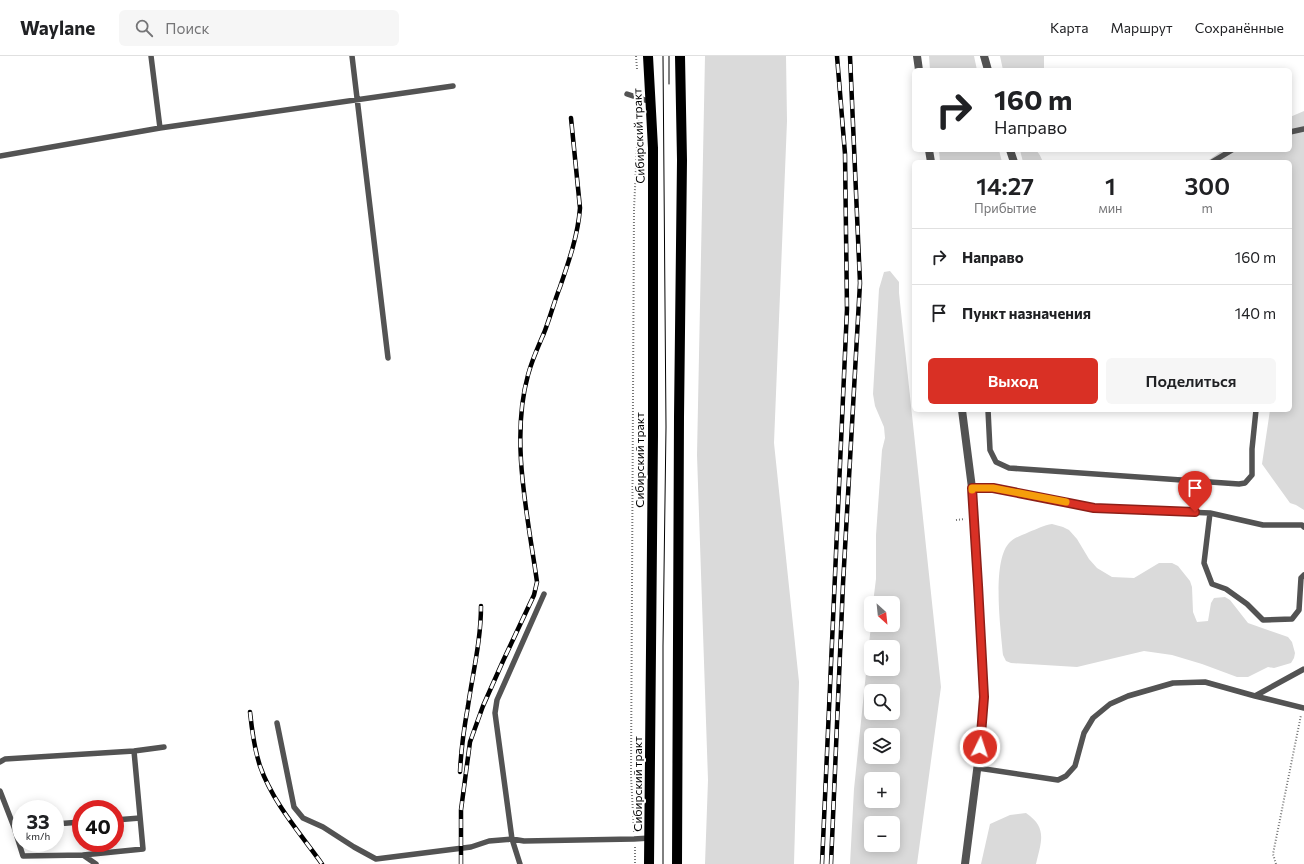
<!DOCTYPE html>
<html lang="ru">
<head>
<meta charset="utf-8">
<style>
  :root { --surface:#fff; --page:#f6f6f6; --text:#202124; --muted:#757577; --line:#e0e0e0; --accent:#d93025 }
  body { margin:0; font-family:Commissioner,sans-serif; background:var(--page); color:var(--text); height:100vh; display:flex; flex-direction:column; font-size:15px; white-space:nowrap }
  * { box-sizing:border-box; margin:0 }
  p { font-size:13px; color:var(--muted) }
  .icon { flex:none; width:22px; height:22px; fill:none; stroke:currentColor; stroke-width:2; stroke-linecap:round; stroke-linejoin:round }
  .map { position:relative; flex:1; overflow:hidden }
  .sheet { position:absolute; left:912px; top:104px; width:380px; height:252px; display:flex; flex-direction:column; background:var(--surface); border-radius:6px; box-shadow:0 2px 10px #0003 }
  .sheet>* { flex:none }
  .banner { position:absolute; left:912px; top:12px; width:380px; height:84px; border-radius:6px; box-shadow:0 2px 10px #0003; background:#fff; color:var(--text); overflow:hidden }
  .needle { width:26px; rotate:153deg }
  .buttons { position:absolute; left:864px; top:540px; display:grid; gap:8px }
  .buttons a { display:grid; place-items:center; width:36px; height:36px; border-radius:6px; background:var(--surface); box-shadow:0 2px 10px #0003; font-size:20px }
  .speed { position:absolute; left:12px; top:744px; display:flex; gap:8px; font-size:20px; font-weight:700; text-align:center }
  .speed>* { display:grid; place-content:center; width:52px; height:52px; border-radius:50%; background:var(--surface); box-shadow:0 2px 10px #0003; line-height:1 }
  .speed small { font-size:10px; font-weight:400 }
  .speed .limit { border:6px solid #d22; background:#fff; color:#111 }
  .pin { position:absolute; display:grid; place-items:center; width:34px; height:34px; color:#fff; margin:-41px -17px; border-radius:50% 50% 50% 0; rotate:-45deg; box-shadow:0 0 4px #0007 }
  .pin .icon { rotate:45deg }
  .me { position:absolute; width:44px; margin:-22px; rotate:4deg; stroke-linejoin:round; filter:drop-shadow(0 0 3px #0008) }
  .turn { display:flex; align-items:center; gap:14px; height:84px; padding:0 16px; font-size:18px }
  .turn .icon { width:52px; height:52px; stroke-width:2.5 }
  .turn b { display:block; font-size:28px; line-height:34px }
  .eta { display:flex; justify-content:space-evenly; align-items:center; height:68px; text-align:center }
  .eta b { font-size:24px; font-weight:600; line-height:28px }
  .primary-button { display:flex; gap:8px; margin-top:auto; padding:8px 16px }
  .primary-button a { flex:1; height:46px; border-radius:6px; background:var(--accent); color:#fff; font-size:16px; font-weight:600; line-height:46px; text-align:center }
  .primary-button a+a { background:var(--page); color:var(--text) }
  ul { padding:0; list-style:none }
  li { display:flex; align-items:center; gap:12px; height:56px; padding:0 16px; border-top:1px solid var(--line) }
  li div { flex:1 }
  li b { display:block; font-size:15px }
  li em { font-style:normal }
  header { display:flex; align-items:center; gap:24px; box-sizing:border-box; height:56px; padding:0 20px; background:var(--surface); border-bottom:1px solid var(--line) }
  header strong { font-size:19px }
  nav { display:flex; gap:22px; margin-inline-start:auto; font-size:14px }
  .search { width:280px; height:36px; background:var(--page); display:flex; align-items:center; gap:10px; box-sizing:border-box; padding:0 14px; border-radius:6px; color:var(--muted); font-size:15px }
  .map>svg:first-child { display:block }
</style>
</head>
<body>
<header>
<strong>Waylane</strong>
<div class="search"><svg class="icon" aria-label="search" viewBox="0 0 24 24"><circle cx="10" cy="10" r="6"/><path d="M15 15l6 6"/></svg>Поиск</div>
<nav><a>Карта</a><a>Маршрут</a><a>Сохранённые</a></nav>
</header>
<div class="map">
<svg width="1304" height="808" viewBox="0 0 1304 808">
  <rect width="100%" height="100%" fill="#fff"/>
  <path fill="#dadada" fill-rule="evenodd" d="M705 0H786L787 65 774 387 799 626 794 808H705L708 724 697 399Z
    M929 0H974L977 14H930Z
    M1000 0H1044V14H1003Z
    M1304 55V454L1296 449 1290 447 1262 408 1270 354H1290V106H1206L1223 94H1290V61Z
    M939 94H999L1002 106H940Z
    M1020 94C1035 94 1037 91 1043 106H1023Z
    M890 215 899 226V237L941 631 917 808H850L854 733 871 569H893V547H873L876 523V479L882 394 885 382 884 371 875 350 873 338 879 233 884 216ZM871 591H893V613H871ZM871 635H893V657H871ZM871 679H893V701H871ZM871 723H893V745H871ZM871 767H893V789H871Z
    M1052 468 1063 471 1069 474 1077 483 1089 503 1097 512 1112 521 1134 522 1159 507H1172L1178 510 1190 525 1192 531 1193 556 1197 566 1208 565 1211 547 1214 542 1225 541 1230 544 1248 567 1288 581 1292 586 1295 597 1294 602 1291 607 1274 612 1268 611 1248 621H1237L1202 608 1172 599 1144 595 1077 611 1011 607 1006 605 1003 599C1001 575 991 504 1010 486 1015 481 1023 479 1029 476 1037 473 1044 469 1052 468Z
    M1026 757C1048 772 1041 786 1036 808H981L990 768 1010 759Z"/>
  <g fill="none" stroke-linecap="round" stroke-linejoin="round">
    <path stroke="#757575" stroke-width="2" stroke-dasharray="1 2" stroke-linecap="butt" d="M636 0 637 13
      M956 464 965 463
      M634 776 631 720 634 153 639 49
      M635 791V808
      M1276 808 1273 798 1301 659"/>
    <path stroke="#535353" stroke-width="5.5" d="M151 0 160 72
      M352 0 388 302
      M627 38 651 46
      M1290 76 1304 73
      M0 100 160 72 453 30
      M1212 106 1232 94
      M988 354 990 394 996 406 1009 412 1239 428 1245 427 1252 419V393L1256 354
      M972 432H993L1094 452 1210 457 1204 507 1212 528 1226 533 1247 548 1263 564 1292 563 1299 554 1301 522 1304 519
      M1210 457 1263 469H1302L1304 471
      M1255 640 1304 652
      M277 667 294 751 303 762 323 771 354 791 376 803 471 791 489 785 512 783 524 785 634 783 650 782
      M0 706 5 703 134 695 164 691
      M978 712 1058 724 1066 720 1075 710 1084 677 1093 662 1110 648 1128 640 1173 627 1205 626 1255 640 1304 613
      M0 735 14 771 23 800 83 799 96 808
      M115 764 140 762
      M55 768 81 766
      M14 771 21 770
      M83 799 143 793 134 695
      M520 808 512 783 495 657 497 644 544 538"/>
    <path stroke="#535353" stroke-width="8" d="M984 0 988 14
      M1010 94 1014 106"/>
    <path stroke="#535353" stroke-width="8" d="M917 0 919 14
      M929 94 931 106
      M962 354 972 432 978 529 984 641 980 691 965 808"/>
    <path stroke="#000" stroke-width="10" d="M648 0 653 92V380L649 808
      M677 808 679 361 682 104 680 0"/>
    <path stroke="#000" stroke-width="1" d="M669 0V28
      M663 808V590L666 371 663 0"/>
    <defs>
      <path id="rail" d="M250 656C252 675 254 692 260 710 273 747 300 777 322 808
        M460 716C461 694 464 672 468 650 473 616 481 584 481 550
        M461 808V754L470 686 483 650 503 605 534 539 537 526C528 461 510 384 528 319 532 304 538 291 544 277 550 262 554 246 560 231 569 205 578 179 580 152L571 62
        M822 808 847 253 845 98 837 0
        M831 808 843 528 860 227 850 0"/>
    </defs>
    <use href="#rail" stroke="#000" stroke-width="4.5"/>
    <use href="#rail" stroke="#fff" stroke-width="3" stroke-dasharray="9" stroke-linecap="butt"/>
  </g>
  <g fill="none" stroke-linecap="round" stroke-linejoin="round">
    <defs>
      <path id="route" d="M980 691 984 641 978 529 972 432H993L1094 452 1195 456"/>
    </defs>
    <use href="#route" stroke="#8d1f18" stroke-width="10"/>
    <use href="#route" stroke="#d93025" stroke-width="7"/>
    <path stroke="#f59e0b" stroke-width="7" d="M972 434V432H993L1066 446"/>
  </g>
  <g text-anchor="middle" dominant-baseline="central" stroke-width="4" stroke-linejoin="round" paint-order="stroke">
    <g font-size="12" fill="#000" stroke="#fff">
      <text transform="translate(638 80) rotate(-92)">Сибирский тракт</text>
      <text transform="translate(639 404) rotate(-90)">Сибирский тракт</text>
      <text transform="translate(637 728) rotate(-90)">Сибирский тракт</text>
    </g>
  </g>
</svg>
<div class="buttons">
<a><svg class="needle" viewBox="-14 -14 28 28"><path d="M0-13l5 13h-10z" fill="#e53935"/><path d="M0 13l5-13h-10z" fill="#757577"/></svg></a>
<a><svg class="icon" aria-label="sound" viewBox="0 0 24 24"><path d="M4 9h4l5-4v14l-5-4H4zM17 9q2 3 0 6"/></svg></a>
<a><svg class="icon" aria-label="search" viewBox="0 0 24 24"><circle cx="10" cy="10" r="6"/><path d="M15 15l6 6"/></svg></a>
<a><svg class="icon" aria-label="layers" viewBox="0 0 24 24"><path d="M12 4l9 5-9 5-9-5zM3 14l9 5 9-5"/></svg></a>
<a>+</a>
<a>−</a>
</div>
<div class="speed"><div>33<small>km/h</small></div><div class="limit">40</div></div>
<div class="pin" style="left:1195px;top:456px;background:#d93025"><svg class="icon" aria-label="arrive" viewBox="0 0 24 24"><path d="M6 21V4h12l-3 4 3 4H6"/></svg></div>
<svg class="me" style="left:980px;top:691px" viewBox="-20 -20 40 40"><circle r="17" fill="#d93025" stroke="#fff" stroke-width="3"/><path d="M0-11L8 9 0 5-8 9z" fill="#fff"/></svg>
<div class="banner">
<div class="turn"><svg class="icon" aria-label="right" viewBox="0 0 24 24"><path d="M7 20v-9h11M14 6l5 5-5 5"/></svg><div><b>160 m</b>Направо</div></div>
</div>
<section class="sheet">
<div class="eta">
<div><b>14:27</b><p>Прибытие</p></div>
<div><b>1</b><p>мин</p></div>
<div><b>300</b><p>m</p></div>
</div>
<ul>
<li><svg class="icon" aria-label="right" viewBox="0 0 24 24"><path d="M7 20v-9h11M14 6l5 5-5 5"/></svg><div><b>Направо</b></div><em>160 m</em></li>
<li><svg class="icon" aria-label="arrive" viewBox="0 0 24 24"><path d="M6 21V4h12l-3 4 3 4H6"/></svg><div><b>Пункт назначения</b></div><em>140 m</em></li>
</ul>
<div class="primary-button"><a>Выход</a><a>Поделиться</a></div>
</section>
</div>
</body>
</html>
